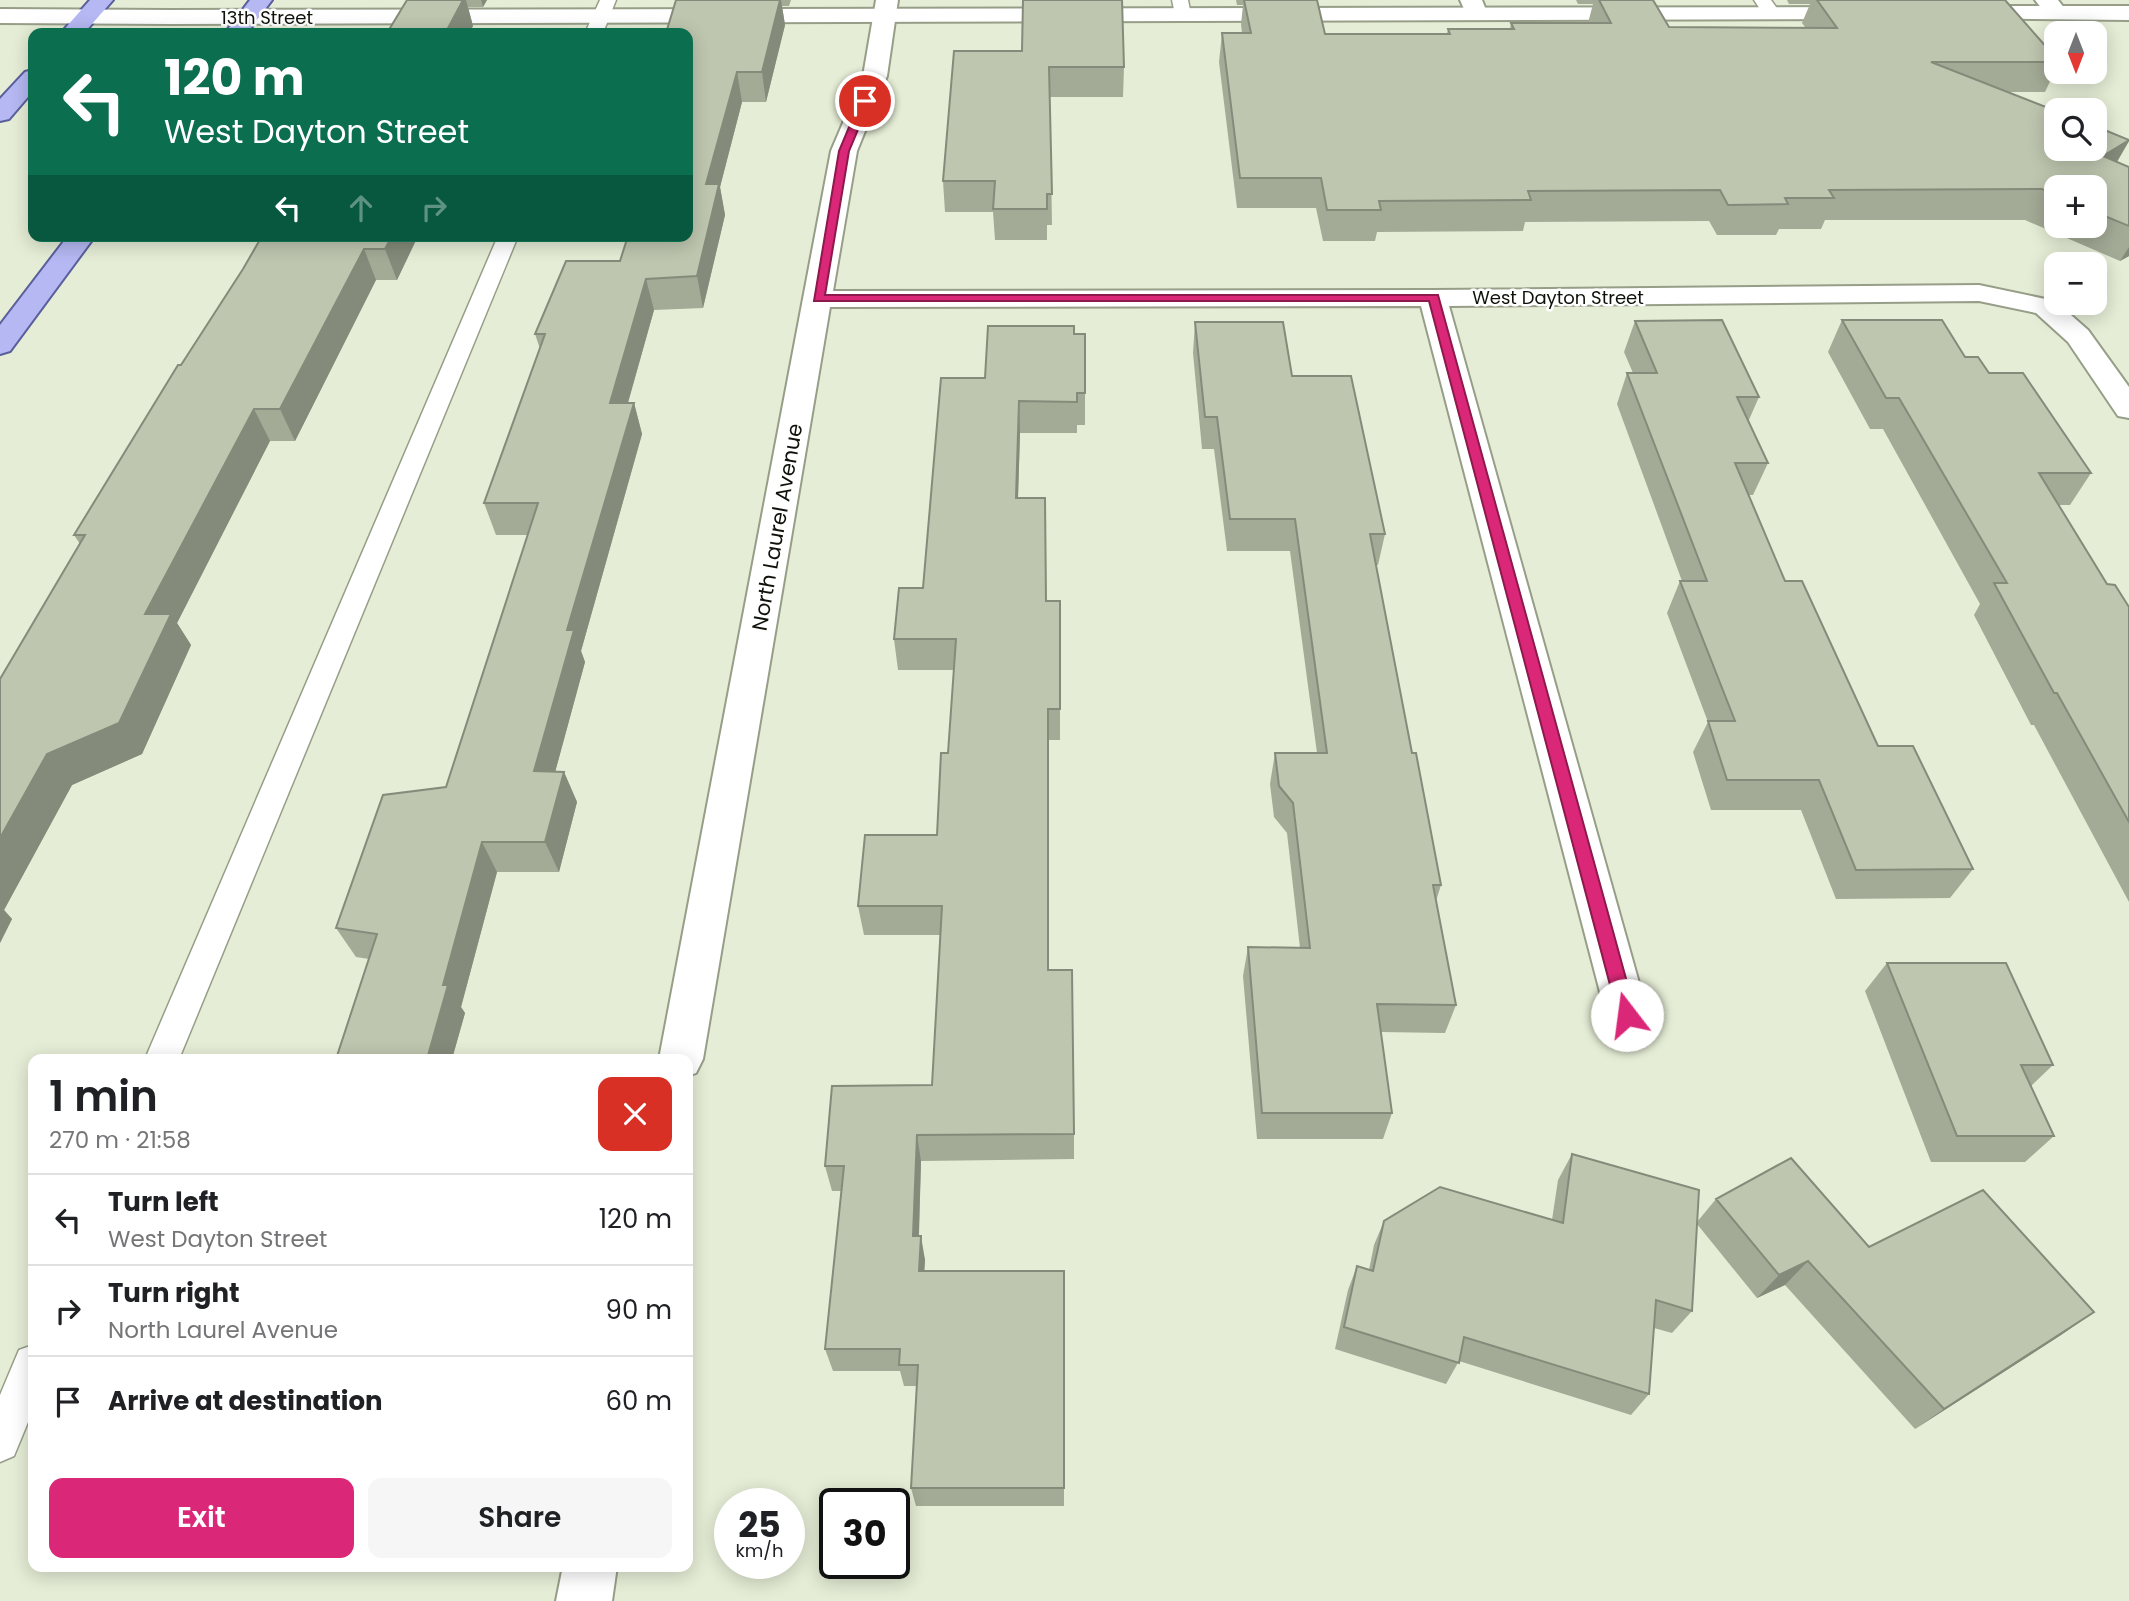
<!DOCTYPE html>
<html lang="en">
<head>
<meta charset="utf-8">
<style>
  :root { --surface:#fff; --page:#f6f6f6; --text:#202124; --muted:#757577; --line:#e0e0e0; --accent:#db2777 }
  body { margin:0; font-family:Poppins,sans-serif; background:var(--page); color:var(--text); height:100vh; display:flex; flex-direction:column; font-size:26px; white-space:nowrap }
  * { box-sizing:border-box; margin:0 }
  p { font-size:23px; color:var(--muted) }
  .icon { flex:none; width:38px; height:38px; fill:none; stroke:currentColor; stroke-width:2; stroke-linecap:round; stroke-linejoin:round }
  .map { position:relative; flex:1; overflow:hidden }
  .details { position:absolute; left:28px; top:1054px; width:665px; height:518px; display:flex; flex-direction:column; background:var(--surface); border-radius:14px; box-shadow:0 4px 18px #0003 }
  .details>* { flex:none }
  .guide { position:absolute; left:28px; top:28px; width:665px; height:214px; border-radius:14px; box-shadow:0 4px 18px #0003; background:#0b6e4f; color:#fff; overflow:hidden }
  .needle { width:46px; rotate:180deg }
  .buttons { position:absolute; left:2044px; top:21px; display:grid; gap:14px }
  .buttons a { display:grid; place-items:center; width:63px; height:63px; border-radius:14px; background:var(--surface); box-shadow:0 4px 18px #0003; font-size:35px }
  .speed { position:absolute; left:714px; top:1488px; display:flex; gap:14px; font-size:35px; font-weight:700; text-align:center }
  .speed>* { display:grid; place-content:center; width:91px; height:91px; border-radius:50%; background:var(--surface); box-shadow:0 4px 18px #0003; line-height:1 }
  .speed small { font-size:18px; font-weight:400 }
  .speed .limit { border:4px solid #111; border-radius:10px; background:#fff; color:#111 }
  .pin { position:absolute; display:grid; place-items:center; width:60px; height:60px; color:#fff; margin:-30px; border:4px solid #fff; border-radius:50%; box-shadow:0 2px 7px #0007 }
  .me { position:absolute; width:77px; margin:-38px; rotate:345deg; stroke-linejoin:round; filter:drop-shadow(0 0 5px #0008) }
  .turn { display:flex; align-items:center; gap:24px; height:147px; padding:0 21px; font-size:32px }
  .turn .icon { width:91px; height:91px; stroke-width:2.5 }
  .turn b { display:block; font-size:49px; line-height:60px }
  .lanes { display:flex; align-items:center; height:66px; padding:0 21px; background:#0003; justify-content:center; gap:35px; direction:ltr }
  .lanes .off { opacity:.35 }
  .round { display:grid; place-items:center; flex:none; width:74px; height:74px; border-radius:14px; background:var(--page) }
  .overview { display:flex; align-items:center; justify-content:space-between; height:119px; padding:0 21px }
  h1 { font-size:42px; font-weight:600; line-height:52px }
  .cta { display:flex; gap:14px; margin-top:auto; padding:14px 21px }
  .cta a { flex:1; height:80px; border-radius:14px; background:var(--accent); color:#fff; font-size:28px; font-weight:600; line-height:80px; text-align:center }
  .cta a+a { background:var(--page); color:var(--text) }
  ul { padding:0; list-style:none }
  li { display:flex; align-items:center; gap:21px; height:91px; padding:0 21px; border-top:2px solid var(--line) }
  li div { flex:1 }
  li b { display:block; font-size:26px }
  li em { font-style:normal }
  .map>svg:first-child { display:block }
</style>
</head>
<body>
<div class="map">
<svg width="2129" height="1601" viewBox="0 0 2129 1601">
  <rect width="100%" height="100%" fill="#e5edd6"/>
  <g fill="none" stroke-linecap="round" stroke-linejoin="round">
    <defs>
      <path id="lane" d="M600 0H616L603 33H585Z
        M1172 0H1188L1191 15 1188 19H1176Z
        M1754 0H1771L1781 14 1778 18H1766Z
        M498 236H518L179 1059H145Z
        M33 1345V1410L14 1456 0 1462V1395L19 1350Z"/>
      <path id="street" d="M876 0H898L887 76 857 151 833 291 1433 290 1979 285 2055 301 2088 330 2129 387V418L2118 416 2068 342 2036 313 1979 301 1449 306 1648 1015 1642 1028 1627 1034 1612 1028 1606 1015 1421 306 830 307 703 1059 696 1073 688 1076V1059H659L831 151 863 76Z
        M1460 0H1482L1488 15 1485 20H1469Z
        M2035 0H2058L2068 13 2065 18H2049Z
        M0 9 170 10 178 12 181 17 178 22 170 24 0 23Z
        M563 1566H617L612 1601H556Z"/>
      <path id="secondary" d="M1964 6H2129V20L1956 18 1953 13 1956 8Z
        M1858 7 1866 9 1869 14 1866 19 170 24 162 22 159 17 162 12 170 10Z"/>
      <path id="primary" d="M90 0H113L84 33H61Z
        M250 0H272L247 33H225Z
        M33 70V91L9 119 0 121V99L25 72Z
        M68 236H95L10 351 0 354V325Z"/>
    </defs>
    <use href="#lane" stroke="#969e88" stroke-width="3"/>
    <use href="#street" stroke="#969e88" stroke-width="4"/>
    <use href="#secondary" stroke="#969e88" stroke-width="4"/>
    <use href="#primary" stroke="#5a5f9b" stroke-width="4"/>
    <use href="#lane" fill="#fff" fill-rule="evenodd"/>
    <use href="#street" fill="#fff" fill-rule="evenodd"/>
    <use href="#secondary" fill="#fff" fill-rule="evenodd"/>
    <use href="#primary" fill="#b5b8f2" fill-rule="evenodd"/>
  </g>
  <path fill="#a3aa96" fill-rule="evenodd" d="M407 0H487L483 7H468L473 26 471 30 387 33Z
    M676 0H791L789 6H782L785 25 766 102H742L720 187 725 215 703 308 654 310 628 403H634L642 434 581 651 585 662 555 772H564L577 802 559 872H497L461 1007 465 1013 452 1059H336L369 959 356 957 336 928 446 787 528 535H496L484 503 540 349 535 334 620 261 688 236Z
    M1236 0H1317L1325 34H1447L1448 29H1510L1511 23H1588L1593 4H1578L1576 0H1653L1669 27H1805L1802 23 1810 4H1789L1787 0H2005L2056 58V69L2045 92H2007L2129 141 2117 162 2129 167V256L2120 261 2025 220H1825L1821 229H1779L1776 235H1717L1709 221 1525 222 1523 231 1377 232 1375 241H1323L1316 208H1237L1219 62 1222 33H1242L1241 24 1243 5H1237ZM2056 187H2095V226H2056Z
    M1022 51 1124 67 1123 97H1050L1052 225H1047V240H995L993 212H945L943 181Z
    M418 236 397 280H376L295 441H270L177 623 191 645 142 754 72 785 4 910 12 919 0 943V679L80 544 74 535 243 269Z
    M1842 320 1965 357 1989 373 2091 473 2070 505H2058L2107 584 2129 607V902L2034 725H2031L1974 615 1980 604 1883 429H1870L1828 352Z
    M1635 321 1759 397 1748 422 1768 463 1753 495H1749L1785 581 1878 746 1973 869 1950 898 1836 899 1801 810H1711L1693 752 1708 722 1667 613 1680 581H1682L1617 404 1627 373H1633L1624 352Z
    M1195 322 1292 376 1385 534 1378 565H1376L1412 753 1441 885 1436 901 1456 1005 1445 1033 1381 1032 1392 1113 1383 1139H1257L1243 976 1248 947 1300 948 1287 833 1274 817 1270 784 1275 753H1317L1290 551H1227L1214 449H1202L1193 353Z
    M1074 334 1085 393V425H1077V433H1020L1018 498 1046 601H1060V740H1049L1048 970 1074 1134V1159L921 1161 919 1236 925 1260 924 1271H1064V1506H916L911 1488 917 1386H904L900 1371H833L825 1349 841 1191H832L825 1166 932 1085 940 935H864L858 906 937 835 948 753 954 670H898L894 639 923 588 985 378Z
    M1887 963 2053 1065 2031 1086 2054 1136 2025 1162H1931L1865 991Z
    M1572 1154 1697 1222 1716 1199 1869 1247 2094 1312 2061 1335 1915 1429 1785 1285 1757 1298 1697 1224 1692 1311 1672 1333 1654 1328 1649 1394 1631 1415 1459 1361 1446 1384 1335 1349 1348 1290 1357 1266 1369 1270 1374 1245 1384 1221 1552 1220 1558 1180Z"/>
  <path fill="#858b7a" d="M463 0H466L473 26 469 33 447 30Z
    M481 0H487L483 7Z
    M780 0H781L785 25 766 102 762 72Z
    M737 72 742 102 720 187 725 215 703 308 697 276 706 184Z
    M2129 140V141L2112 170 2103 156Z
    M392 236H418L397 280 385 249Z
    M2129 247V256L2120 261Z
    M364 249 376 280 295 441 280 409Z
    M646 279 654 310 619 434 610 403Z
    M1019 401 1020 433 1017 529 1016 498Z
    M634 403 642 434 581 651 585 662 547 802 534 771 567 630Z
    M254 409 270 441 177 623 191 645 142 754 72 785 4 910 12 919 0 943V838L47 754 145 614Z
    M564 772 577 802 559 872 545 842Z
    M482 842 497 872 461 1007 465 1013 452 1059H427L443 985Z
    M917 1135 921 1161 918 1260 913 1236Z
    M921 1236 925 1260 923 1295 919 1271Z
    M1808 1261 1785 1285 1757 1298 1779 1275Z
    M2094 1312 2061 1335 1915 1429 1944 1409Z"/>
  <path fill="#bec6af" stroke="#858b7a" stroke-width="2" d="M407 0H463L447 30H485L483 33H387Z
    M676 0H780L762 72H737L706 184H719L697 276 646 279 610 403H634L567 630H574L534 771 564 772 545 842H482L443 985H448L427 1059H336L377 934 336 928 383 795 446 787 538 503H484L545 334H535L566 261H620L628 236H688V33H666Z
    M1023 0H1122L1124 67H1049L1052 194H1047V209H993L995 181H943L954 51H1022Z
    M1244 0H1317L1325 34H1450L1448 29H1514L1511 23H1611L1599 0H1653L1669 27 1837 28 1817 0H2005L2056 58V62H1931L2056 111V149H2095V126L2129 140 2103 156 2129 167V226L2095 212V187H2056V195L2042 189 1829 190 1834 198H1785L1788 204 1728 205 1720 190 1528 191 1531 200 1379 201 1381 210H1327L1321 178H1240L1222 33H1251Z
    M262 236H392L385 249H364L280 409H254L145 614H171L119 723 47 754 0 838V679L85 535H74L178 365H181L243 269Z
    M1722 320 1759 397H1737L1768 463H1735L1785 581H1802L1878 746H1913L1973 869 1856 870 1819 780H1727L1708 721H1735L1680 581H1707L1627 373H1657L1635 321Z
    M1842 320H1942L1965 357H1978L1989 373H2023L2091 473H2039L2107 584 2115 585 2129 607V822L2057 693H2054L1994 583H2007L1899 398H1886Z
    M1195 322H1283L1292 376H1351L1385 534H1370L1412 753H1416L1441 885H1433L1456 1005 1377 1004 1392 1113H1262L1248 947 1310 948 1293 803 1279 786 1275 753H1327L1295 519H1230L1217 417H1205Z
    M988 326H1074V334H1085V393H1077V402L1019 401 1016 498H1045L1046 601H1060V709H1048V970H1072L1074 1134 917 1135 913 1236H921L919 1271H1064V1488H911L918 1365H899L900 1349H825L844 1166H825L832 1086 932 1085 942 906H858L865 835H937L941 753H948L956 639H894L899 588H923L941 378H985Z
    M1887 963H2006L2053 1065H2021L2054 1136H1957Z
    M1572 1154 1699 1190 1692 1311 1656 1300 1649 1394 1464 1337 1459 1363 1344 1327 1357 1266 1373 1271 1384 1221 1440 1187 1563 1223Z
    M1791 1158 1869 1247 1983 1190 2094 1312 1944 1409 1808 1261 1779 1275 1716 1199Z"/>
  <path fill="#db2777" stroke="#8e194d" stroke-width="2" d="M865 98 870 101 849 151 825 295H1438L1636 1015 1634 1020 1627 1023 1621 1020 1618 1015 1429 301H814L839 151 860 101Z"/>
  <g text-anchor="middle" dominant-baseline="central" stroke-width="5" stroke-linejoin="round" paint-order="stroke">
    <g font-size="18" fill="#0f120a" stroke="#fff">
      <text x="267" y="17">13th Street</text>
      <text x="1558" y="297">West Dayton Street</text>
    </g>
    <g font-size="21" fill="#0f120a" stroke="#fff">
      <text transform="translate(777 527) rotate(-80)">North Laurel Avenue</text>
    </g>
  </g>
</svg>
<div class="buttons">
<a><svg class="needle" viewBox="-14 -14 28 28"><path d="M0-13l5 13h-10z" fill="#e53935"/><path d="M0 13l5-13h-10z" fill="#757577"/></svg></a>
<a><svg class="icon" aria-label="search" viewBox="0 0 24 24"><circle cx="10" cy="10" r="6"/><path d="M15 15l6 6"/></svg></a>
<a>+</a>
<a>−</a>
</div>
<div class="speed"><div>25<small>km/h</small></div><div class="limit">30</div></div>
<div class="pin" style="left:865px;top:101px;background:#d93025"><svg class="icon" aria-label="arrive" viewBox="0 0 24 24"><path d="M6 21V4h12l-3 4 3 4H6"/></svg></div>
<svg class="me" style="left:1627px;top:1015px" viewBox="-20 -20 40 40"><circle r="19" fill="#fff"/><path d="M0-13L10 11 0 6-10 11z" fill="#db2777"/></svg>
<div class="guide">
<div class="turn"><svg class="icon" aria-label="left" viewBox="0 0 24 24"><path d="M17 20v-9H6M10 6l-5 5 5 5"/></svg><div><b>120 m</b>West Dayton Street</div></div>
<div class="lanes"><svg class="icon" aria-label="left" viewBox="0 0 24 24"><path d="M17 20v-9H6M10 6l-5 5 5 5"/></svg><svg class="icon off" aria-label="ahead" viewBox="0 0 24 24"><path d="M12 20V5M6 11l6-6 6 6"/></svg><svg class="icon off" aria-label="right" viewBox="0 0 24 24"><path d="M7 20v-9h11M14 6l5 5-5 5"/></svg></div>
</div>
<section class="details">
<div class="overview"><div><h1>1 min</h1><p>270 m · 21:58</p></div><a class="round" style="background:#d93025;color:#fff"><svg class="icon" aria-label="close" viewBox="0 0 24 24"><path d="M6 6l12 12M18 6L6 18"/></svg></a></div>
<ul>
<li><svg class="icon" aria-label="left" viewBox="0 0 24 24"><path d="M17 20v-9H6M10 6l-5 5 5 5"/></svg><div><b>Turn left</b><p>West Dayton Street</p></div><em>120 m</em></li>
<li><svg class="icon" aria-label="right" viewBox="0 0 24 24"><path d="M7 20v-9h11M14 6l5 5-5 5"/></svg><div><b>Turn right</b><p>North Laurel Avenue</p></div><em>90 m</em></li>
<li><svg class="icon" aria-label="arrive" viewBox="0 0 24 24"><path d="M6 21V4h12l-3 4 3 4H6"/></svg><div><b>Arrive at destination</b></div><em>60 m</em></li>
</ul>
<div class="cta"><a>Exit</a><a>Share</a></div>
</section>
</div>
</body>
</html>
